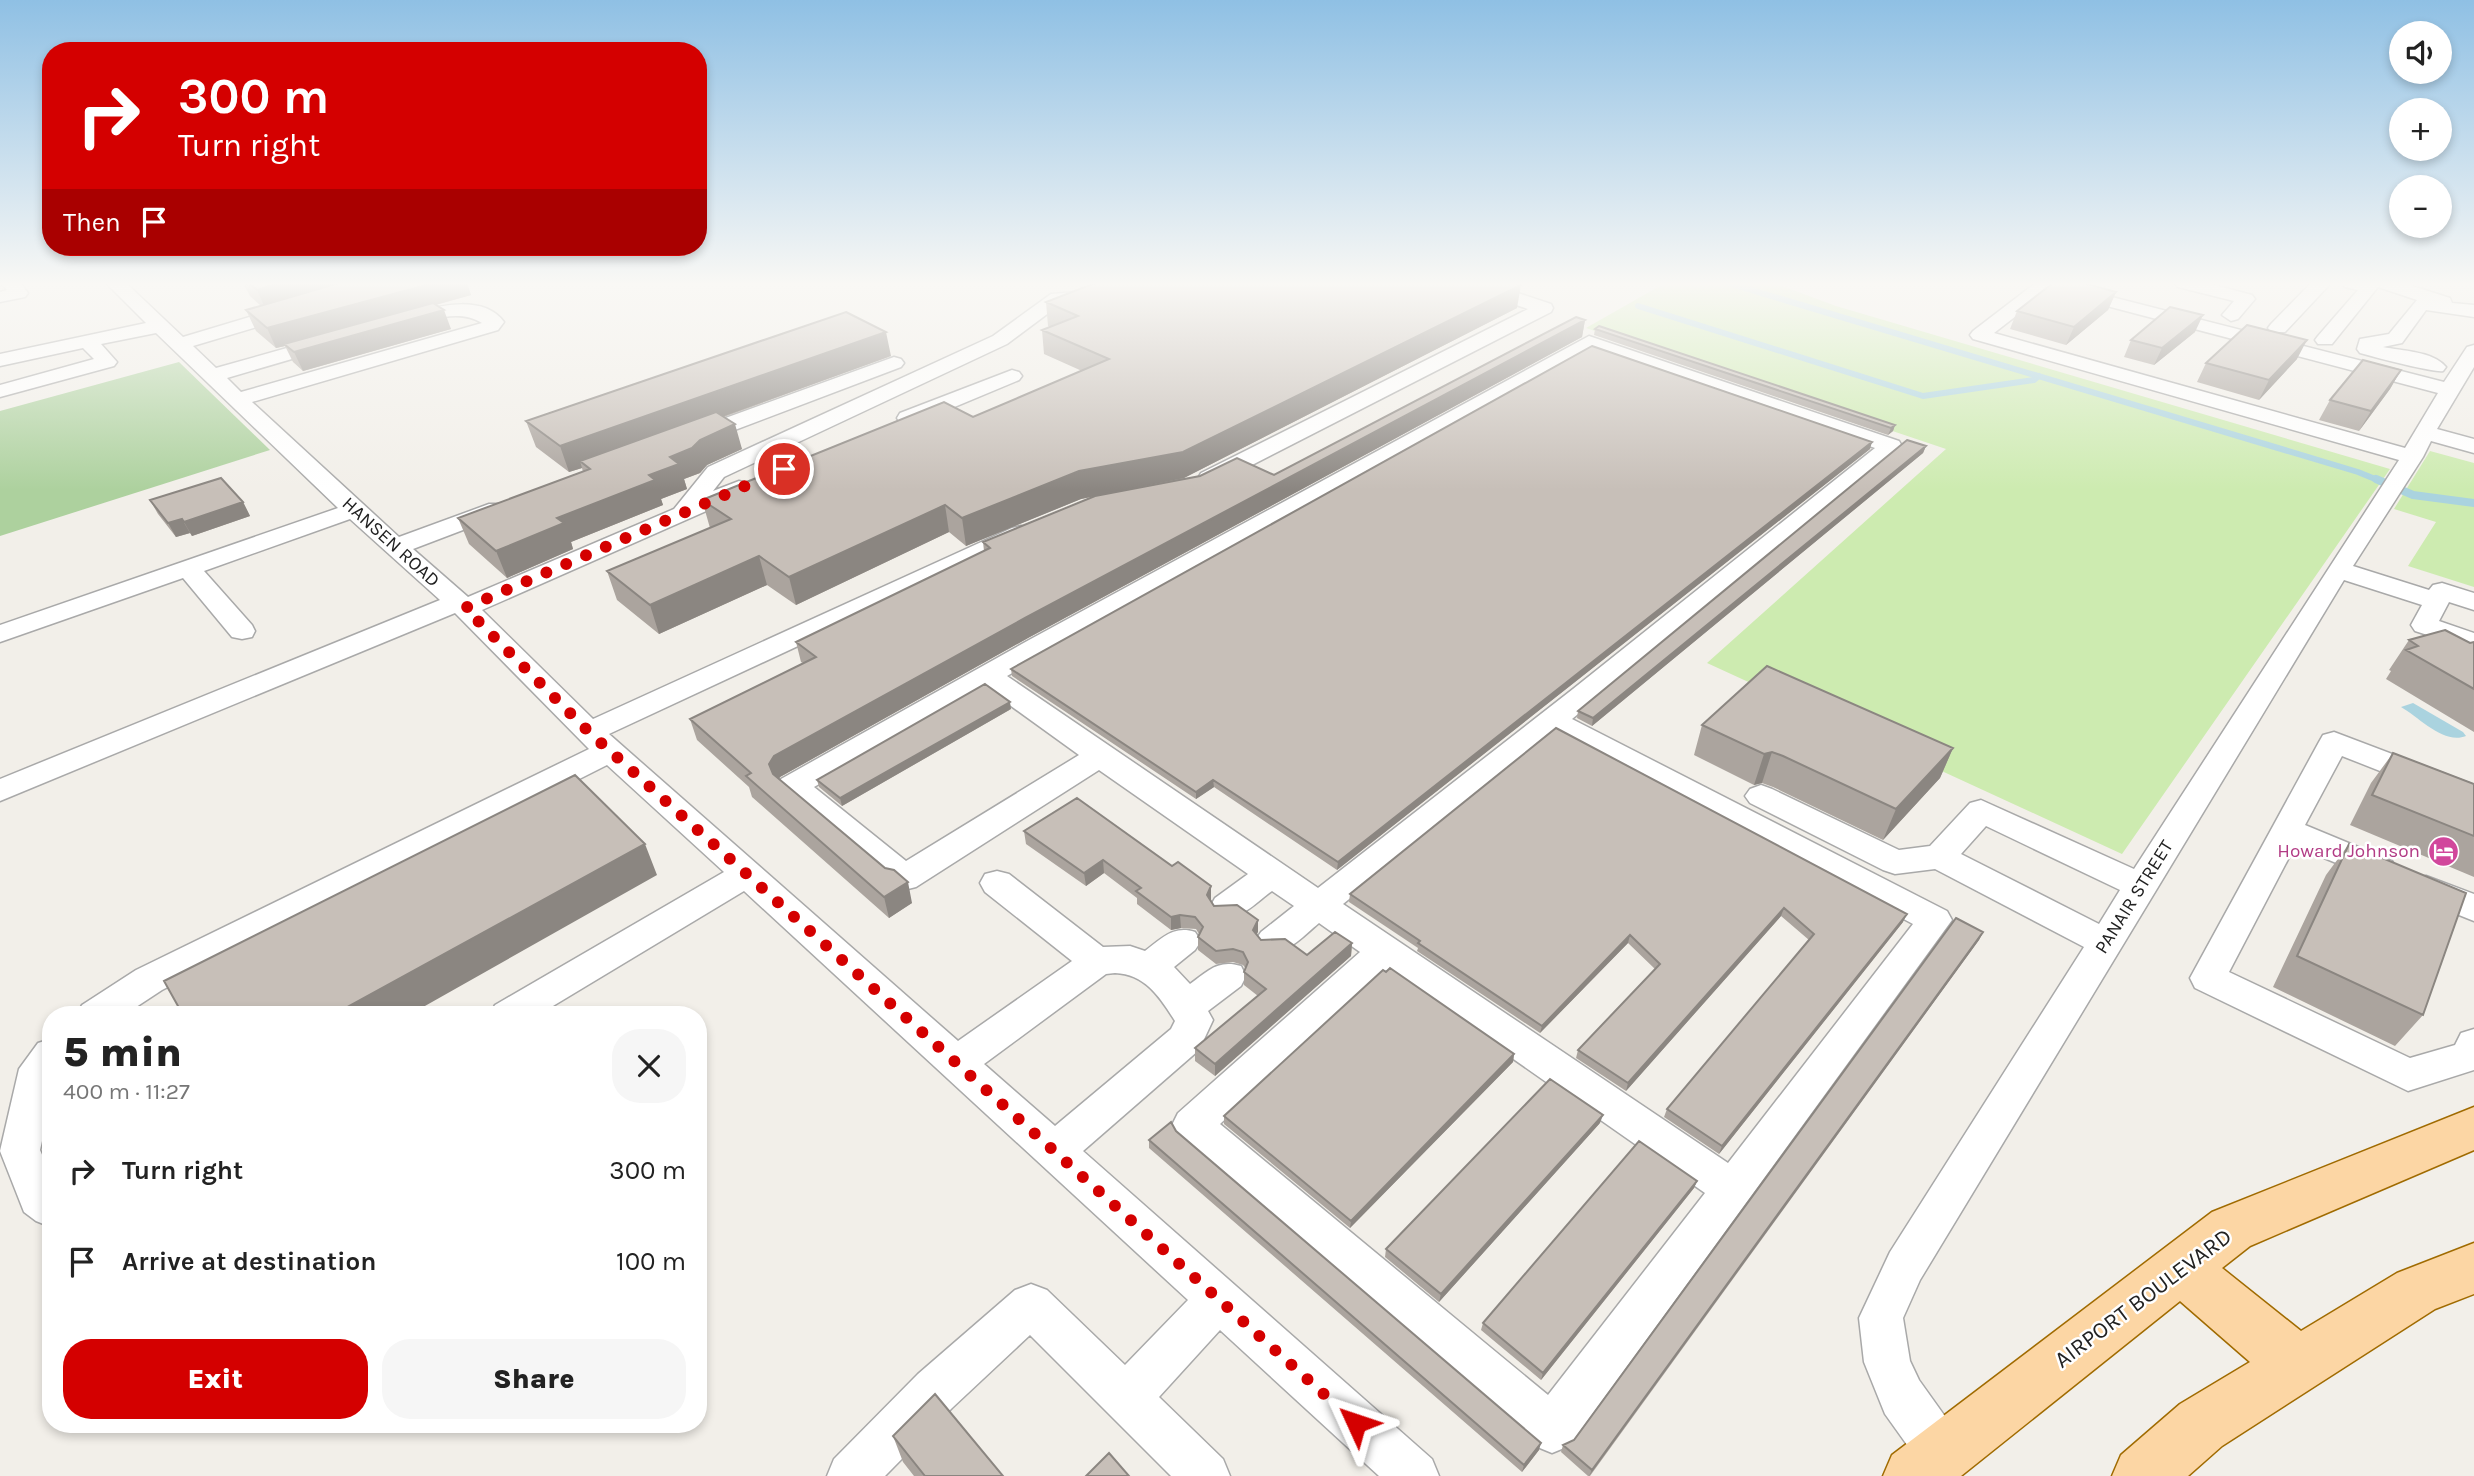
<!DOCTYPE html>
<html lang="en">
<head>
<meta charset="utf-8">
<style>
  :root { --surface:#fff; --page:#f6f6f6; --text:#222; --muted:#767676; --accent:#d40000 }
  body { margin:0; font-family:Karla,sans-serif; background:var(--page); color:var(--text); height:100vh; display:flex; flex-direction:column; font-size:26px; white-space:nowrap }
  * { box-sizing:border-box; margin:0 }
  p { font-size:23px; color:var(--muted) }
  .icon { flex:none; width:38px; height:38px; fill:none; stroke:currentColor; stroke-width:2; stroke-linecap:round; stroke-linejoin:round }
  .map { position:relative; flex:1; overflow:hidden }
  .details { position:absolute; left:42px; top:1006px; width:665px; height:427px; display:flex; flex-direction:column; background:var(--surface); border-radius:28px; box-shadow:0 4px 10px #0003 }
  .details>* { flex:none }
  .hud { position:absolute; left:42px; top:42px; width:665px; height:214px; border-radius:28px; box-shadow:0 4px 10px #0003; background:#d40000; color:#fff; overflow:hidden }
  .buttons { position:absolute; left:2389px; top:21px; display:grid; gap:14px }
  .buttons a { display:grid; place-items:center; width:63px; height:63px; border-radius:50%; background:var(--surface); box-shadow:0 4px 10px #0003; font-size:35px }
  .pin { position:absolute; display:grid; place-items:center; width:60px; height:60px; color:#fff; margin:-30px; border:4px solid #fff; border-radius:50%; box-shadow:0 2px 7px #0007 }
  .me { position:absolute; width:77px; margin:-38px; rotate:312deg; stroke-linejoin:round; filter:drop-shadow(0 0 5px #0008) }
  .turn { display:flex; align-items:center; gap:24px; height:147px; padding:0 21px; font-size:32px }
  .turn .icon { width:91px; height:91px; stroke-width:2.5 }
  .turn b { display:block; font-size:49px; line-height:60px }
  .then { display:flex; align-items:center; height:66px; padding:0 21px; background:#0003; gap:14px; font-size:26px }
  .round { display:grid; place-items:center; flex:none; width:74px; height:74px; border-radius:28px; background:var(--page) }
  .overview { display:flex; align-items:center; justify-content:space-between; height:119px; padding:0 21px }
  h1 { font-size:42px; font-weight:800; line-height:52px }
  .cta { display:flex; gap:14px; margin-top:auto; padding:14px 21px }
  .cta a { flex:1; height:80px; border-radius:28px; background:var(--accent); color:#fff; font-size:28px; font-weight:800; line-height:80px; text-align:center }
  .cta a+a { background:var(--page); color:var(--text) }
  ul { padding:0; list-style:none }
  li { display:flex; align-items:center; gap:21px; height:91px; padding:0 21px }
  li div { flex:1 }
  li b { display:block; font-size:26px }
  li em { font-style:normal }
  .map>svg:first-child { display:block }
</style>
</head>
<body>
<div class="map">
<svg width="2474" height="1476" viewBox="0 0 2474 1476">
  <rect width="100%" height="100%" fill="#f2efe9"/>
  <path fill="#cdebb0" d="M1665 283H1774L1836 306 2390 469 2122 854 1707 663 1946 449 1586 328Z
    M2430 451 2474 463V587L2408 566 2436 522 2394 509Z"/>
  <path fill="#add19e" d="M179 362 270 450 0 536V411Z"/>
  <path fill="#aad3df" d="M2413 703 2463 732 2466 736C2444 745 2420 718 2401 707Z"/>
  <g fill="none" stroke-linecap="round" stroke-linejoin="round">
    <path stroke="#aad3df" stroke-width="6" d="M1728 283 2358 472 2380 481
      M1638 306 1923 396 2034 380 2039 376"/>
    <path stroke="#aad3df" stroke-width="8" d="M2376 479 2413 495 2474 503"/>
    <defs>
      <path id="minor" d="M1 283H20L28 293 25 297 0 302V292L7 290Z
        M106 283H126L183 337 283 307H297L299 311 297 315 193 346 216 368 326 337 336 343 333 347 227 378 241 392 482 323C457 308 430 321 404 328L395 322C400 316 407 315 414 313 441 305 484 295 504 322L498 330 252 402 399 537 489 504H505L509 509 505 514 413 549 468 597 674 509 708 467 993 336 1051 294 1090 291 1093 295 1090 299 1062 303 1007 344 724 477 713 491 739 481 747 483 751 488 747 493 482 610 593 719 1012 528 1021 526 1030 528 1033 533 1030 538 609 734 958 1041 1072 961 985 892 980 883 985 874 997 871 1009 874 1103 947 1130 946 1145 951C1162 938 1174 925 1195 932L1201 941 1195 950 1174 967 1190 984C1208 971 1218 959 1241 966L1246 976 1241 986 1208 1011 1213 1020 1199 1050 1083 1151 1432 1459 1439 1476H1379L1220 1330 1159 1397 1223 1459 1230 1476H1171L1030 1335 952 1408 885 1476H827L834 1459 918 1374 1015 1290 1031 1284 1047 1290 1125 1365 1188 1300 744 891 538 1015H490L495 1005 724 872 607 765 162 990 124 1015H77L82 1005 136 970 589 749 455 613 0 801V779L440 600 350 519 204 571 252 625 255 631 252 637 242 639 232 637 183 578 0 642V625L338 508 156 333 101 344 117 362 114 366 0 397V385L94 359 83 348 0 366V354L146 323ZM1115 973C1145 974 1160 997 1175 1021L1171 1029 1055 1126 984 1064 1106 974Z
        M1460 283H1488L1551 304 1553 308 1551 312 1217 483H1201L1198 478 1201 473 1528 309 1463 287Z
        M2175 283H2207L2252 295 2255 299 2238 319 2231 321 2222 315 2234 301 2178 287Z
        M2311 283H2331L2285 332H2271L2268 328 2271 324Z
        M2342 283H2403L2450 298 2452 303 2474 305V317L2426 310 2402 343 2383 347C2402 351 2433 351 2446 367L2443 371C2435 373 2374 357 2360 353L2357 349 2360 339 2389 334 2417 300 2378 287 2332 344H2318L2315 340 2318 336 2358 290 2345 287Z
        M2039 284 2065 285 2444 382 2467 347 2474 345V367L2437 429 2474 439V453L2431 441 2423 457 2353 566 2429 590 2433 585 2442 583 2474 593V610L2449 602 2439 621 2474 633V650L2415 631 2411 625 2422 605 2344 580 1920 1280 1903 1318 1910 1361 1919 1380 1959 1436 1966 1453 1959 1470 1945 1476 1925 1470 1885 1414 1864 1362 1859 1318 1890 1252 2084 947 1935 869 1895 874 1883 870 1750 803 1745 796 1750 789 1761 785 1772 789 1899 850 1930 846 1970 803 1981 800 2134 869 2399 460 1973 339 1970 335 1973 331 2033 285ZM2043 295H2065L2438 393 2405 448 1994 333ZM1986 826 2120 890 2099 924 1961 854Z
        M1589 336 1899 441 1902 446 1572 719 1947 911 1952 920 1569 1446 1552 1453 1535 1446 1178 1137 1172 1125 1178 1113 1360 952 1319 923C1301 938 1285 958 1261 950L1255 941 1261 932 1294 906 1272 891C1254 904 1239 923 1215 916L1210 907 1215 898 1248 874 1099 770 916 887 904 890 892 887 781 793 777 786 781 779 1029 640ZM1591 349 1875 448 1573 689 1318 888 1007 676ZM986 688 1079 755 906 861 814 787ZM1554 733 1913 924 1728 1163 1343 904ZM1386 970 1705 1193 1548 1395 1220 1124Z
        M894 357 901 359 904 363 901 367 703 442H687L684 437 687 432Z
        M1012 370 1019 372 1022 376 1019 380 916 423H900L897 418 900 413Z
        M2334 732 2474 785V808L2342 756 2305 825 2392 861 2397 869 2392 877 2380 881 2295 846 2229 972 2410 1058 2455 1045 2461 1033 2474 1029V1070L2408 1091 2195 988 2190 978 2319 742 2323 735Z
        M2426 876 2474 894V921L2414 897 2409 888 2414 879Z
        M51 1039V1100L40 1150 51 1176V1227L36 1221 24 1212 0 1151 19 1069 38 1043Z"/>
      <path id="major" d="M2474 1107V1150L2250 1246 2222 1268 2301 1331 2397 1273 2474 1243V1294L2435 1309 2222 1446 2188 1476H2112L2121 1455 2180 1404 2250 1362 2180 1301 1961 1476H1883L1892 1455 2212 1212Z"/>
    </defs>
    <use href="#minor" stroke="#a9a9a9" stroke-width="3"/>
    <use href="#major" stroke="#a06b00" stroke-width="3"/>
    <use href="#minor" fill="#fff" fill-rule="evenodd"/>
    <use href="#major" fill="#fcd6a4" fill-rule="evenodd"/>
  </g>
  <path fill="#aba49e" d="M243 283H467L471 295 436 305 451 329 303 371 293 362 285 346 276 348 256 331 246 310 261 306 250 296Z
    M2116 292 2108 310 2066 345 2010 329 2017 311Z
    M1046 302 1517 308 1184 478 1274 475 1585 320 1582 337 1028 638 780 777 779 779 912 903 889 918 752 797 749 787 697 740 690 719 803 663 801 662 796 642 984 551 983 542 1095 496 1081 499 966 546 949 532 796 605 767 585 659 634 617 600 607 571 710 528 702 500 973 417 1082 371 1044 354 1042 330 1050 327 1048 326Z
    M1595 329 1895 425 1893 431 1888 435 1594 335Z
    M2195 332 2154 365 2124 357 2131 340Z
    M891 356 724 417 742 449 707 465 700 473 684 479 687 489 661 499 663 505 571 542 573 549 507 578 469 544 458 518 583 472 582 468 569 472 536 447 526 421Z
    M2297 359 2259 400 2197 382 2206 363Z
    M2401 370 2390 389 2359 431 2319 420 2330 400Z
    M1926 446 1923 453 1592 726 1577 718 1578 711Z
    M1870 449 1337 870 1214 787 1196 799 1012 676 1011 669Z
    M150 500 243 502 250 516 192 536 190 533 176 537 158 514Z
    M2409 640 2470 643 2474 642V732L2386 679 2391 671 2389 670Z
    M1011 709 842 806 819 787 817 780Z
    M1702 725 1953 748 1940 778 1883 840 1773 787 1762 783 1754 785 1694 755Z
    M1556 728 1903 922 1719 1154 1664 1117 1667 1109 1809 940 1781 916 1626 1091 1576 1058 1578 1050 1655 969 1628 943 1540 1033 1417 951 1418 948 1349 902 1350 894Z
    M2393 753 2474 784V877L2350 825 2371 783Z
    M1024 831 1211 899V900L1214 906 1258 920 1257 934 1261 940 1307 955 1352 943 1351 956 1215 1076 1195 1061V1048L1258 996 1244 985V972L1246 969 1243 965 1233 962 1216 964 1198 950V937L1199 934 1196 929 1181 928 1171 930 1137 904V898L1104 873 1086 886 1026 844Z
    M2349 844 2423 1015 2395 1046 2273 987 2326 875Z
    M1983 932 1979 940 1590 1476H1588L1561 1452 1563 1445 1574 1440Z
    M1514 1054 1513 1062 1350 1228 1224 1124V1116Z
    M1600 1123 1439 1302 1385 1257 1386 1249Z
    M1176 1131 1539 1450 1522 1472 1149 1148V1140Z
    M1697 1181 1694 1188 1541 1380 1481 1330 1483 1323Z
    M893 1436 1003 1476H914L903 1462Z"/>
  <path fill="#8b8681" d="M279 283H354L266 310 257 290Z
    M434 283H467L471 295 286 346 284 344 285 346 276 348 267 328Z
    M1521 285 1517 308 1184 478 1081 499 966 546 962 518Z
    M2116 292 2108 310 2066 345 2074 327Z
    M444 310 451 329 303 371 294 352Z
    M2203 315 2195 332 2154 365 2162 348Z
    M1585 320 1582 337 1028 638 780 777 775 785 769 764 774 756 1025 618Z
    M886 332 891 356 586 466 580 461 582 468 569 472 560 446Z
    M2307 340 2297 359 2259 400 2269 380Z
    M2401 370 2390 389 2359 431 2371 411Z
    M735 424 742 449 707 465 700 473 684 479 687 489 661 499 663 505 571 542 573 549 507 578 496 551 557 518 649 475 670 457 700 440Z
    M1895 425 1893 431 1888 435 1891 428Z
    M1872 442 1870 449 1337 870 1338 862Z
    M1926 446 1923 453 1592 726 1593 718Z
    M243 502 250 516 192 536 184 522Z
    M945 505 949 532 796 605 789 577Z
    M182 519 190 533 176 537 168 523Z
    M759 556 767 585 659 634 650 605Z
    M1010 702 1011 709 842 806 840 798Z
    M1953 748 1940 778 1883 840 1896 809Z
    M1772 752 1762 783 1754 785 1764 754Z
    M1213 780 1214 787 1196 799V792Z
    M645 844 657 875 409 1015H333Z
    M1103 860 1104 873 1086 886 1084 873Z
    M908 882 912 903 889 918 884 897Z
    M1211 886V899L1208 908 1207 895Z
    M1784 908 1781 916 1626 1091 1628 1083Z
    M1907 914 1903 922 1719 1154 1722 1146Z
    M1180 915 1181 928 1171 930V917Z
    M1258 920V932L1253 942V930Z
    M1983 932 1979 940 1589 1476 1592 1470Z
    M1630 935 1628 943 1540 1033 1542 1026Z
    M1352 943 1351 956 1215 1076V1064Z
    M1514 1054 1513 1062 1350 1228 1351 1221Z
    M1603 1115 1600 1123 1439 1302 1441 1294Z
    M1697 1181 1694 1188 1541 1380 1543 1373Z
    M1541 1443 1539 1450 1522 1472 1524 1465Z"/>
  <path fill="#c7bfb8" stroke="#8b8681" stroke-width="2" d="M249 283H279L257 290Z
    M339 283H434L267 328 246 310Z
    M1095 283H1517L1521 285 1183 452 1079 471 962 518 945 505 789 577 759 556 650 605 607 571 731 519 702 500 944 402 973 417 1109 359 1042 330 1078 316 1046 302Z
    M2053 283H2084L2116 292 2074 327 2017 311Z
    M433 303 444 310 294 352 284 344Z
    M2170 307 2203 315 2162 348 2131 340Z
    M846 312 886 332 560 446 526 421Z
    M1576 317 1585 320 1025 618 774 756 769 764 773 774 885 868 894 870 908 882 884 897 746 776 751 773 690 719 816 657 796 642 990 548 983 542 1095 496 1200 476 1237 458 1274 475Z
    M2247 325 2307 340 2269 380 2206 363Z
    M1599 326 1895 425 1891 428 1595 329Z
    M1592 346 1872 442 1338 862 1213 780 1196 792 1011 669Z
    M2363 360 2401 370 2371 411 2330 400Z
    M716 412 735 424 700 440 692 448 670 457 679 464 649 475 655 480 557 518 564 523 496 551 458 518 590 469 580 461Z
    M1907 440 1926 446 1593 718 1578 711Z
    M221 478 243 502 184 522 182 519 168 523 150 500Z
    M2445 630 2470 643 2474 642V689L2406 650 2418 646 2409 640Z
    M1767 666 1953 748 1896 809 1783 756 1772 752 1764 754 1702 725Z
    M985 684 1010 702 840 798 817 780Z
    M1556 728 1907 914 1722 1146 1667 1109 1814 934 1784 908 1628 1083 1578 1050 1660 964 1630 935 1542 1026 1418 943 1420 941 1350 894Z
    M2393 753 2474 784V836L2372 795Z
    M575 775 645 844 333 1015H183L164 981Z
    M1077 798 1172 866 1178 862 1211 886 1207 895 1214 906 1237 905 1258 920 1253 930 1261 940 1285 939 1307 955 1335 932 1352 943 1215 1064 1195 1048 1266 989 1244 972 1248 962 1243 952 1233 949 1216 951 1198 937 1203 927 1195 917 1180 915 1171 917 1136 891 1141 888 1103 860 1084 873 1024 831Z
    M2349 844 2466 893 2423 1015 2297 956Z
    M1956 918 1983 932 1592 1470 1563 1445 1574 1440Z
    M1390 968 1514 1054 1351 1221 1224 1116 1383 970 1386 972Z
    M1550 1079 1603 1115 1441 1294 1386 1249Z
    M1171 1122 1176 1131 1541 1443 1524 1465 1149 1140Z
    M1639 1141 1697 1181 1543 1373 1483 1323Z
    M935 1394 1003 1476H925L893 1436Z
    M1109 1453 1129 1476H1086Z"/>
  <linearGradient id="sky" x2="0" y2="1"><stop stop-color="#8fc0e4"/><stop offset="0.58" stop-color="#f9f8f5"/><stop offset="1" stop-color="#f9f8f5" stop-opacity="0"/></linearGradient>
  <rect width="2474" height="490" fill="url(#sky)"/>
  <g fill="none" stroke-linecap="round" stroke-linejoin="round">
    <path stroke="#d40000" stroke-width="12" stroke-dasharray="0 21.6" d="M784 469 465 608 589 732 1356 1423"/>
  </g>
  <defs>
    <symbol id="hotel-disc" viewBox="-11 -11 22 22"><circle r="9.5" fill="#d1479c" stroke="#fff"/><path d="M-6-4.5h1.5V1H6V5H4.5V3h-9V5H-6ZM-4 0a1.8 1.8 0 1 1 3.6 0ZM.5 0V-2.5h3Q6-2.5 6 0Z" fill="#fff"/></symbol>
  </defs>
  <g fill-rule="evenodd">
    <use href="#hotel-disc" x="2426" y="834" width="35" height="35"/>
  </g>
  <g text-anchor="middle" dominant-baseline="central" stroke-width="5" stroke-linejoin="round" paint-order="stroke">
    <g font-size="19" fill="#222" stroke="#fff">
      <text transform="translate(391 542) rotate(42)">HANSEN ROAD</text>
      <text transform="translate(2134 897) rotate(-58)">PANAIR STREET</text>
    </g>
    <g font-size="19" fill="#b23c85" stroke="#fff" text-anchor="end">
      <text x="2420" y="851">Howard Johnson</text>
    </g>
    <g font-size="23" fill="#222" stroke="#fff">
      <text transform="translate(2143 1298) rotate(-37)">AIRPORT BOULEVARD</text>
    </g>
  </g>
</svg>
<div class="buttons">
<a><svg class="icon" aria-label="sound" viewBox="0 0 24 24"><path d="M4 9h4l5-4v14l-5-4H4zM17 9q2 3 0 6"/></svg></a>
<a>+</a>
<a>−</a>
</div>
<div class="pin" style="left:784px;top:469px;background:#d93025"><svg class="icon" aria-label="arrive" viewBox="0 0 24 24"><path d="M6 21V4h12l-3 4 3 4H6"/></svg></div>
<svg class="me" style="left:1356px;top:1423px" viewBox="-20 -20 40 40"><path d="M0-17L14 15 0 8-14 15z" fill="#d40000" stroke="#fff" stroke-width="4"/></svg>
<div class="hud">
<div class="turn"><svg class="icon" aria-label="right" viewBox="0 0 24 24"><path d="M7 20v-9h11M14 6l5 5-5 5"/></svg><div><b>300 m</b>Turn right</div></div>
<div class="then">Then<svg class="icon" aria-label="arrive" viewBox="0 0 24 24"><path d="M6 21V4h12l-3 4 3 4H6"/></svg></div>
</div>
<section class="details">
<div class="overview"><div><h1>5 min</h1><p>400 m · 11:27</p></div><a class="round"><svg class="icon" aria-label="close" viewBox="0 0 24 24"><path d="M6 6l12 12M18 6L6 18"/></svg></a></div>
<ul>
<li><svg class="icon" aria-label="right" viewBox="0 0 24 24"><path d="M7 20v-9h11M14 6l5 5-5 5"/></svg><div><b>Turn right</b></div><em>300 m</em></li>
<li><svg class="icon" aria-label="arrive" viewBox="0 0 24 24"><path d="M6 21V4h12l-3 4 3 4H6"/></svg><div><b>Arrive at destination</b></div><em>100 m</em></li>
</ul>
<div class="cta"><a>Exit</a><a>Share</a></div>
</section>
</div>
</body>
</html>
